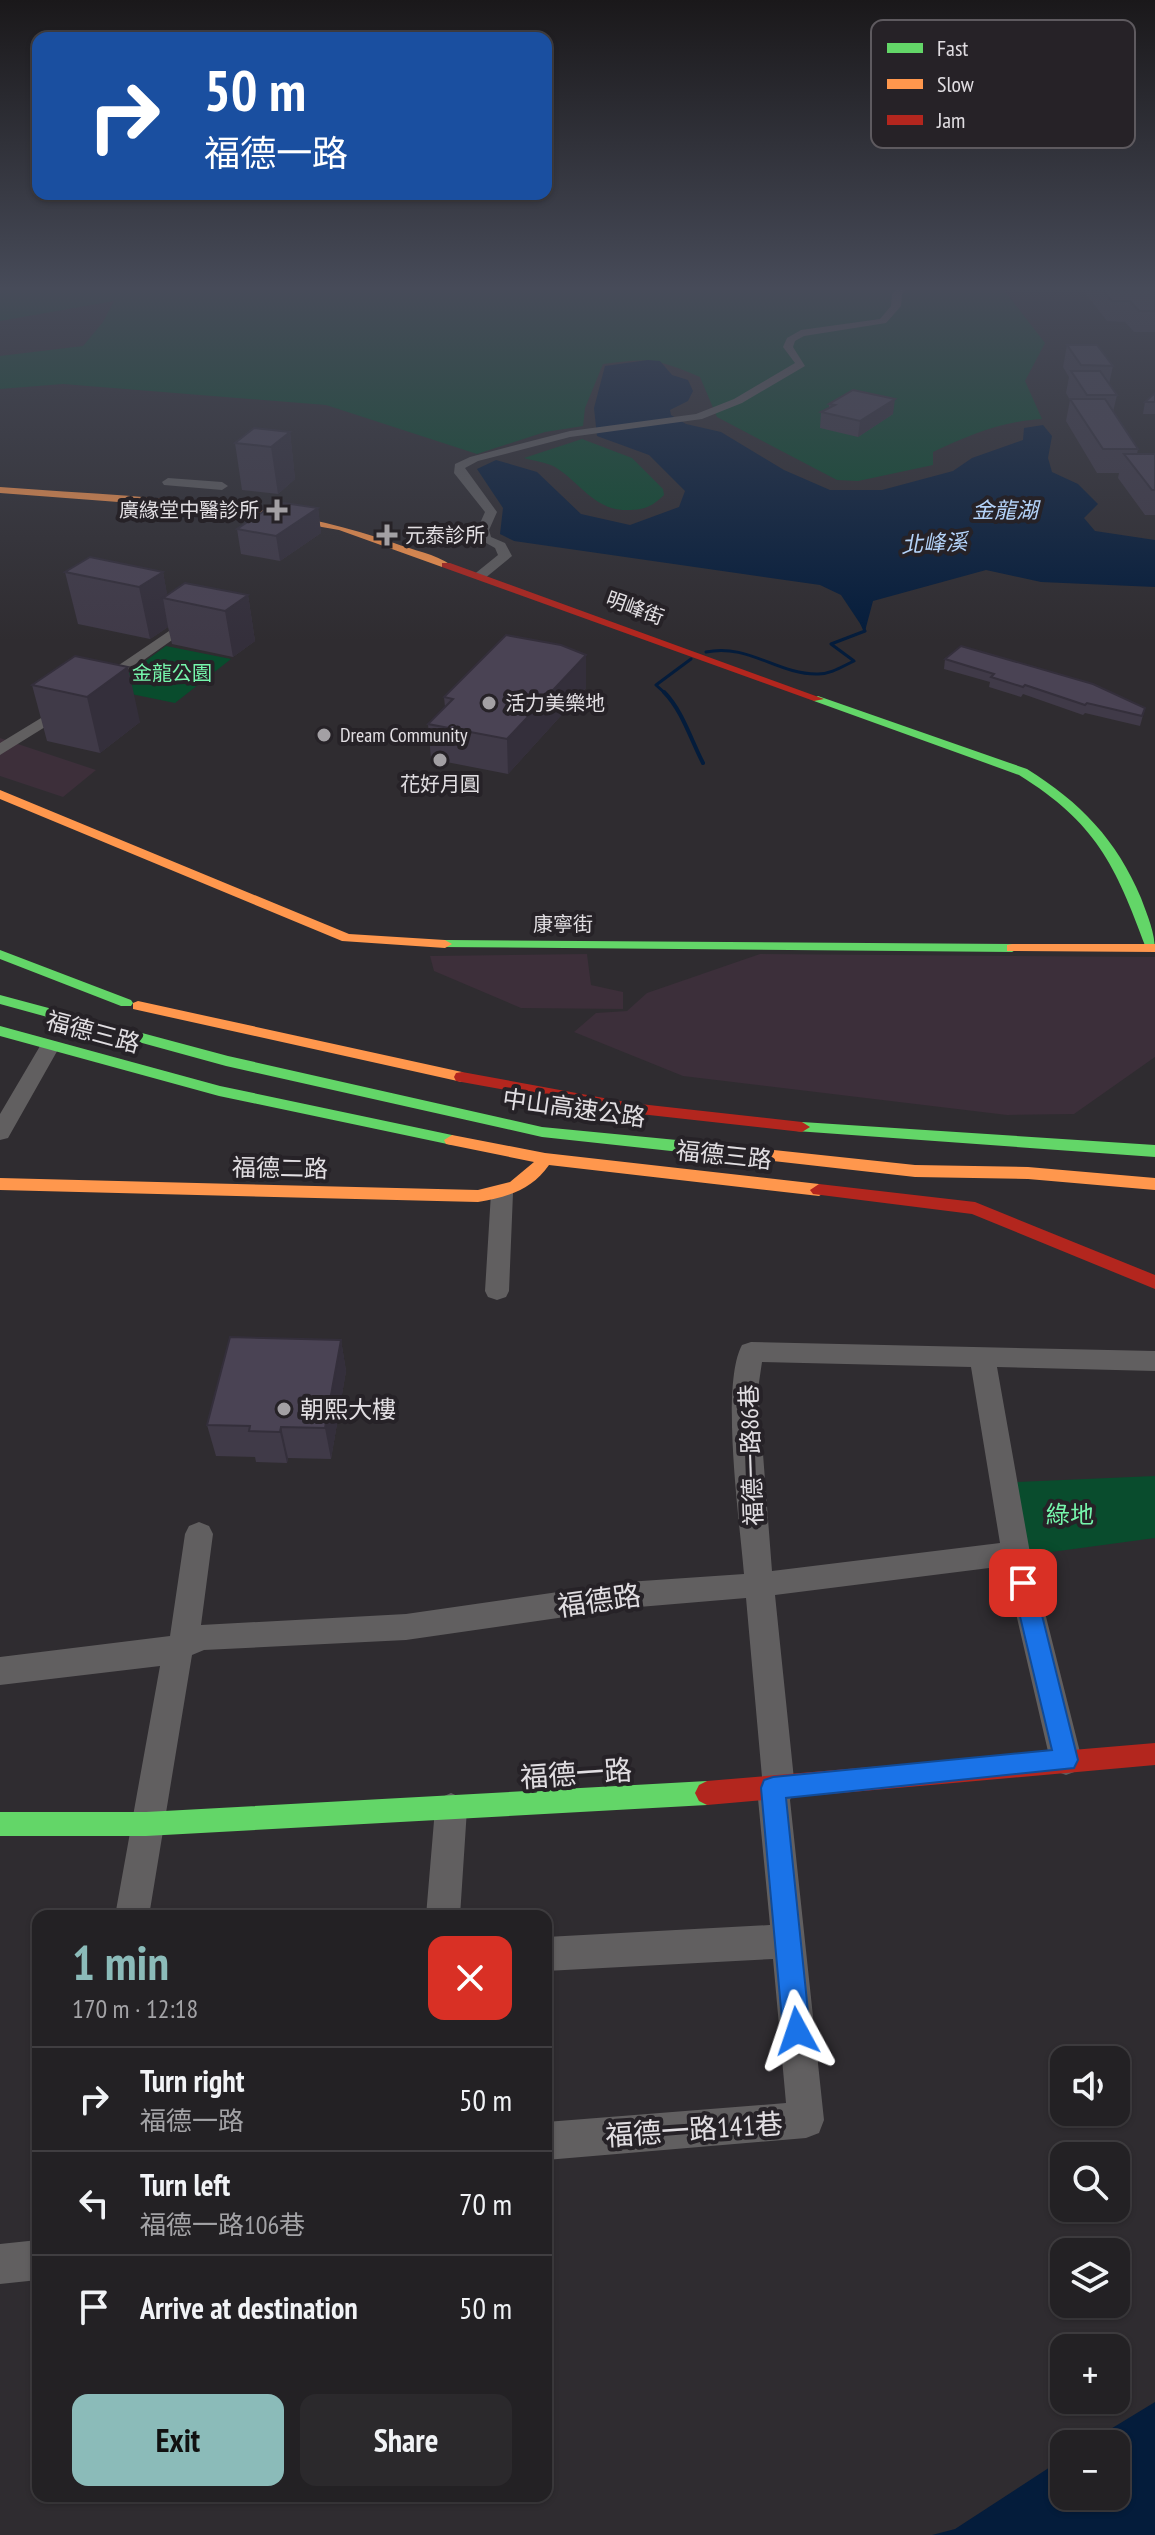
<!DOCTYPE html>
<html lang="en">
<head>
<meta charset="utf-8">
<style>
  :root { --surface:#232124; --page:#2b292c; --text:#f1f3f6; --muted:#a3a3a6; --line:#403e41; --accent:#8bbbb9 }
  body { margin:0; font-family:"PT Sans Narrow","Noto Sans TC",sans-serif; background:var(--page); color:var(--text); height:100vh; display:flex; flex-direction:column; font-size:30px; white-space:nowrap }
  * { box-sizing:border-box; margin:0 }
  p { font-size:26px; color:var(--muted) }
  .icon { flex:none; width:44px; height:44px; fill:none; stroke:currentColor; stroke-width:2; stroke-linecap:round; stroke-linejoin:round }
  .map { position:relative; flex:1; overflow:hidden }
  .side { position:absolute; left:32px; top:1910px; width:520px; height:592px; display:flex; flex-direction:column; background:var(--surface); border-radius:16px; box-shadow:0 2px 6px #0004,0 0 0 2px var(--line) }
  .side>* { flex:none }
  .hud { position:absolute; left:32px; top:32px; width:520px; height:168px; border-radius:16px; box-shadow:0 2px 6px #0004,0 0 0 2px var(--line); background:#1a4fa0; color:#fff; overflow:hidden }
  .buttons { position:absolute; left:1050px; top:2046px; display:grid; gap:16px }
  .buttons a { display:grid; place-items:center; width:80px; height:80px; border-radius:16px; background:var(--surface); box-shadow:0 2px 6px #0004,0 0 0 2px var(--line); font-size:40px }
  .pin { position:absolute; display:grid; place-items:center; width:68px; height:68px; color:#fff; margin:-34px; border-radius:16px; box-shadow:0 4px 12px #0006 }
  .me { position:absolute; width:88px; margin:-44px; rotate:355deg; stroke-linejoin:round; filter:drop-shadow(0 0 6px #0008) }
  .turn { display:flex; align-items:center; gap:28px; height:168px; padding:0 40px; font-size:36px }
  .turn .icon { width:104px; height:104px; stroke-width:2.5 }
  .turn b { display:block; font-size:56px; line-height:68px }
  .round { display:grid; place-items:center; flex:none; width:84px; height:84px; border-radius:16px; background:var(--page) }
  .head { display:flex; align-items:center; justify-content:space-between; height:136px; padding:0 40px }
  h1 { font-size:48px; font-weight:700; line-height:60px; color:var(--accent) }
  .action { display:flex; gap:16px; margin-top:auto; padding:16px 40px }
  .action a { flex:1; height:92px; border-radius:16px; background:var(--accent); color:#111; font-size:32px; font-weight:700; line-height:92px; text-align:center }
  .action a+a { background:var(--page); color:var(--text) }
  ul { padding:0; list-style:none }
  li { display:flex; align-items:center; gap:24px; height:104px; padding:0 40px; border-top:2px solid var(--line) }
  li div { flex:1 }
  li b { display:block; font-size:30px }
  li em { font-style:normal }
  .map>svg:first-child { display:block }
</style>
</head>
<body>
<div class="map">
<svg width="1155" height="2535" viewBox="0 0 1155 2535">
  <rect width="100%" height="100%" fill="#2f2c30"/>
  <path fill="#3d2f3a" d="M0 738 96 770 63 797 0 776Z
    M587 954 591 985 623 992V1009L521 1008 434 971 430 956Z"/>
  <path fill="#3c2f3a" d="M760 954 1155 957V1057L1074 1114 1007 1115 683 1076 574 1032 596 1013 627 1011 647 993Z"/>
  <path fill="#094c2d" d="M0 286H1001L1045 343 1025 381 1042 419C1003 421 969 435 933 452V465L858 481 837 480 717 417 700 377C655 358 650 358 603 364L585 408 583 426 545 432 477 454 326 405 63 384 0 389V356L83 346 103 322 114 301 0 321Z
    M582 439 632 458 663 489 664 495C654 505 645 510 630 510 595 512 581 483 555 467 546 462 533 461 524 458Z
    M166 646 231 659 175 703 107 689Z
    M1155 1476V1538L1029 1555 1017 1482Z"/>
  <path fill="#041c3b" d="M648 360 660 361 672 375 688 380 693 391 688 401 670 410 671 415 686 424 721 432 784 470 830 490H882L953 471 972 458 1023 440 1024 428 1043 425 1052 436 1048 458 1052 472 1078 484 1098 504 1084 518 1095 531 1155 540V587L1041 582 986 570 873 601 865 631 841 595 820 585 514 541 500 534 503 508 477 469 496 460 537 472 581 514 630 525 679 507 685 491 649 455 597 436 594 408 605 366Z
    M1155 2402V2535H932L955 2529 1064 2458V2496H1116V2444H1086Z"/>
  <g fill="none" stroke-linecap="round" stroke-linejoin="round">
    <path stroke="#041c3b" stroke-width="3" d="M706 652C748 643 778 675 818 674 831 674 843 666 854 661L831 644 865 631 862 624
      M666 694 656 685 691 659"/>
    <path stroke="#041c3b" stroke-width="4" d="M664 692C682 710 691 740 703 763"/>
    <path fill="#615f60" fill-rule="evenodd" d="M899 286H908L902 294 901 306 886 323 804 336 795 341 793 347 805 366 742 403 702 419 570 437 478 461 465 468 497 512 489 530 491 537 505 543 512 556 484 579 472 576 498 555 495 548 479 539 477 530 485 512 454 473 455 464 470 457 570 431 696 414 734 399 795 363 783 347 787 338 801 330 880 319 891 306 892 294Z
      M168 478 222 482 228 486 222 490 164 485 162 482Z
      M197 612 202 613V619L104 688H94V682Z
      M69 701 74 703V709L0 755V743Z
      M50 1040 60 1046 8 1138 0 1140V1114L43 1041Z
      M502 1185 510 1187 513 1193 509 1291 506 1297 497 1300 488 1297 485 1291 491 1193 494 1187Z
      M751 1342 1155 1351V1371L997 1367 1030 1553 1082 1760 1077 1771 1066 1775 1055 1771 1050 1760 1005 1566 775 1595 795 1789 790 1800 824 2120 819 2133 806 2138 546 2160V2122L786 2103 773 1959 546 1971V1937L770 1925 757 1788 762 1777 746 1598 627 1608 406 1640 204 1650 192 1655 149 1916H115L160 1666 0 1685V1657L170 1636 185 1534 189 1526 199 1522 209 1526 213 1534 201 1625 406 1614 627 1582 744 1574C740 1524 720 1385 742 1345ZM762 1362 971 1367 1000 1543 772 1571 758 1389Z
      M451 1793 462 1798 467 1809 460 1916H426L435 1809 440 1798Z
      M38 2240V2280L0 2284V2244Z"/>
    <path fill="#63d668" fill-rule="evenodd" d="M818 696 1027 769C1080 802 1117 840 1141 898 1148 917 1155 932 1155 952L1146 948C1115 864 1096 823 1019 775L814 701 812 699Z
      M445 940 1012 944 1019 948 1012 952 440 947V941Z
      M0 950 131 1000 133 1003 131 1006H121L0 959Z
      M0 995 228 1056 542 1127 708 1143 716 1149 708 1155 542 1137 226 1066 0 1004Z
      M0 1026 220 1086 452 1135 460 1140 452 1145 219 1096 0 1036Z
      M802 1122 1155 1145V1157L796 1131 794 1127 796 1123Z
      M707 1781 715 1785 719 1793 715 1801 707 1805 146 1836H0V1812H146Z"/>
    <path fill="#ff974d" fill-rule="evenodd" d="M0 487C131 497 269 499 394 543 412 550 436 554 451 565L442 567 339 530 299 523 171 506 0 493Z
      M0 790 349 934 445 940 452 944 445 948 342 941 0 799Z
      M1012 944H1155V952L1007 951V945Z
      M138 1001 462 1072 470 1077 462 1082 133 1009V1003Z
      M452 1135 545 1153 819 1184 828 1190 819 1196 549 1165C532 1190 507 1197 478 1202L0 1190V1178L478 1190 510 1182 534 1162 446 1144 444 1140Z
      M708 1143 915 1165 1028 1167 1155 1178V1190L1028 1179 915 1177 702 1153 700 1149 702 1145Z"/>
    <path fill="#b3261e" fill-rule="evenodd" d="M442 563H450L824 699 814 701 442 567Z
      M462 1072 631 1103 802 1122 810 1127 802 1132 631 1113 456 1081 454 1077 456 1073Z
      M819 1184 975 1202 1155 1275V1289L972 1214 813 1194 810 1190Z
      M1155 1743V1765L707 1805 699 1801 695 1793 699 1785 707 1781Z"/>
  </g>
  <path fill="#403a48" d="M1084 286H1151L1155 291V332H1134L1125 322 1107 321 1083 290Z
    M1067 345 1113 366 1109 384 1117 395 1113 412 1138 449 1137 454H1155V515H1145L1118 478 1119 473H1097L1066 421 1070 400 1066 393 1069 377 1063 367Z
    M1155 393V414H1143L1145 402Z
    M829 404 893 414 858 437 820 428 821 412 829 408Z
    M290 432 295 479 278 494 242 490 235 443Z
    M318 508 321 533 280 561 241 554 237 529Z
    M65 572H163L167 595H248L255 641 233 657 172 644 168 627 150 639 78 624Z
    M586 655V688L508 774 431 759 428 724 445 707 444 697Z
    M75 656 140 722 100 753 47 741 32 685Z
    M945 659 1145 708 1140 726 1085 713 1083 715 1023 694 1021 697 989 687 990 682 944 669Z
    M341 1340 346 1371 331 1459 288 1458 287 1463 256 1462 255 1457 216 1456 207 1425Z"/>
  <path fill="#342f3b" d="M895 399 893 414 858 437 860 421Z
    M290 432 295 479 278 494 271 447Z
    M318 508 321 533 280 561 276 536Z
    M163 572 168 599 163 598 168 627 150 639 139 587Z
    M248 595 255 641 233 657 225 611Z
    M586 655V688L508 774 507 739Z
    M128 667 140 722 100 753 87 697Z
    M341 1340 346 1371 331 1459 325 1428Z
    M281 1427 288 1458 287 1463 280 1432Z"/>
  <path fill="#4a4354" stroke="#342f3b" stroke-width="2" d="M1100 286H1151L1155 291V311H1139L1130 301H1112Z
    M1067 345H1097L1113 366 1081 365Z
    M1071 371H1100L1117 395H1087Z
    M853 390 895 399 860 421 821 412 835 405 829 404Z
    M1155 393V402H1145Z
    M1070 399H1105L1138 449H1103Z
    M254 428 290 432 271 447 235 443Z
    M1124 454H1155V490H1152Z
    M284 503 318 508 276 536 237 529 273 505Z
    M90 557 163 572 139 587 65 572Z
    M185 583 248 595 225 611 163 598Z
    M506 635 561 645 586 655 507 739 428 724 453 699 444 697Z
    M961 646 1093 684 1145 708 1142 716 1087 703 1085 705 1025 685 1023 687 991 677 994 674 945 659Z
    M75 656 128 667 87 697 32 685Z
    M230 1337 341 1340 325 1428 281 1427 280 1432 249 1431 250 1426 207 1425Z"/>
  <linearGradient id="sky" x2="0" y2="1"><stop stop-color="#1a181a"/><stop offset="0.45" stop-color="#474b59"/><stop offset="1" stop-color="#474b59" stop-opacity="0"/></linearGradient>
  <rect width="1155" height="641" fill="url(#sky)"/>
  <path fill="#1a73e8" stroke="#114b97" stroke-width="2" d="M1023 1573 1031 1576 1034 1583 1078 1760 1074 1768 786 1798 810 2031 806 2040 797 2044 787 2040 783 2031 761 1788 764 1780 773 1777 1052 1750 1012 1583 1015 1576Z"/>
  <g fill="#a3a0a4" stroke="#262227" stroke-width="3">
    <path d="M273 498h8v8h8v8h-8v8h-8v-8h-8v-8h8z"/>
    <path d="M383 523h8v8h8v8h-8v8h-8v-8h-8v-8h8z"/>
    <circle cx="489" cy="703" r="8"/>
    <circle cx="324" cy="735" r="8"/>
    <circle cx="440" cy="760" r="8"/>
    <circle cx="284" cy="1409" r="8"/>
  </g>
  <g text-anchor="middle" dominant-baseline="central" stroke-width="8" stroke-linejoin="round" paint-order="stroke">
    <g font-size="20" fill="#e1dee2" stroke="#262227" text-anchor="start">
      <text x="259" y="510" text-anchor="end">廣緣堂中醫診所</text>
      <text x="405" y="535">元泰診所</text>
      <text x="505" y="703">活力美樂地</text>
      <text x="340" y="735">Dream Community</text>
      <text x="440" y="784" text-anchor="middle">花好月圓</text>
    </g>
    <g font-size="20" fill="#e1dee2" stroke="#262227">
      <text transform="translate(635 608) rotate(20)">明峰街</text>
      <text x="563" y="924">康寧街</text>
    </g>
    <g font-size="20" fill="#76f6ac" stroke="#262227">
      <text x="172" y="673">金龍公園</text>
    </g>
    <g font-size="22" font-style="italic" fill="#b4d3f9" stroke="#262227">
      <text x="1005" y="510">金龍湖</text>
      <text transform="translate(934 543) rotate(-3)">北峰溪</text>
    </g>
    <g font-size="24" fill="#e1dee2" stroke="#262227">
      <text transform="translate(93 1032) rotate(15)">福德三路</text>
      <text transform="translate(574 1108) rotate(8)">中山高速公路</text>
      <text transform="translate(724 1155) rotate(6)">福德三路</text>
      <text transform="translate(280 1168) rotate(1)">福德二路</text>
      <text transform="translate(751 1455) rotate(-92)">福德一路86巷</text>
    </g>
    <g font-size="24" fill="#e1dee2" stroke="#262227" text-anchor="start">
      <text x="300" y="1409">朝熙大樓</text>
    </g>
    <g font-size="24" fill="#76f6ac" stroke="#262227">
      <text x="1070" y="1514">綠地</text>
    </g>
    <g font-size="28" fill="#e1dee2" stroke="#262227">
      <text transform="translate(599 1600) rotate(-8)">福德路</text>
      <text transform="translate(576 1773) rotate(-4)">福德一路</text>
      <text transform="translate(694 2129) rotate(-4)">福德一路141巷</text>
    </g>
  </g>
  <rect x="871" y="20" width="264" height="128" rx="12" fill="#262227" stroke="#5e5a5f" stroke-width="2"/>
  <rect x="887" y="43" width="36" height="10" fill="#63d668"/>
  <rect x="887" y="79" width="36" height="10" fill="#ff974d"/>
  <rect x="887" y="115" width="36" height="10" fill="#b3261e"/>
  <g font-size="22" fill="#e1dee2">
    <text x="937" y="56">Fast</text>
    <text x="937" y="92">Slow</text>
    <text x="937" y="128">Jam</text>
  </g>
</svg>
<div class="buttons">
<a><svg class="icon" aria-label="sound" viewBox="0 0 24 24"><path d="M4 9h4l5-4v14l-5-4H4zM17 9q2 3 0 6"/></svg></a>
<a><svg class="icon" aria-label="search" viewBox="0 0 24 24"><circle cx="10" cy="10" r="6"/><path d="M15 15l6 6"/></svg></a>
<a><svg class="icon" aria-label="layers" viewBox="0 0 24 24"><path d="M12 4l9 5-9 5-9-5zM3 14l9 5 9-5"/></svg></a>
<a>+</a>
<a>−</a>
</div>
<div class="pin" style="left:1023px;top:1583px;background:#d93025"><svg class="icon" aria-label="arrive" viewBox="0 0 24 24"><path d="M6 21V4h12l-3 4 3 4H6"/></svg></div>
<svg class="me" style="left:797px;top:2031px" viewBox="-20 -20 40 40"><path d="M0-17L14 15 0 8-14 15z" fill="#1a73e8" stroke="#fff" stroke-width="4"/></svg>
<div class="hud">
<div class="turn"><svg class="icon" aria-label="right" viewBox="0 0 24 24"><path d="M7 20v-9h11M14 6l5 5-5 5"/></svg><div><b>50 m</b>福德一路</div></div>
</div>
<section class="side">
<div class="head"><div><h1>1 min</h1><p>170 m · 12:18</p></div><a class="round" style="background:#d93025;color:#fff"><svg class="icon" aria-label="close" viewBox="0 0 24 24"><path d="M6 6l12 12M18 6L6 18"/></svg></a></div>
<ul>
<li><svg class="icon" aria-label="right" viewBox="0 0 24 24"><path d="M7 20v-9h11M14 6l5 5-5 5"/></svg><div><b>Turn right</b><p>福德一路</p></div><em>50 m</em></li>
<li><svg class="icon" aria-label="left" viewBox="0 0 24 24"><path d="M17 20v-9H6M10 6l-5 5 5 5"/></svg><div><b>Turn left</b><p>福德一路106巷</p></div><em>70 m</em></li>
<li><svg class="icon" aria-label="arrive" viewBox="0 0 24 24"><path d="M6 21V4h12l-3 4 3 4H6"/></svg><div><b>Arrive at destination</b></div><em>50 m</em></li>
</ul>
<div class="action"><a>Exit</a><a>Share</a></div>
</section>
</div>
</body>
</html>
